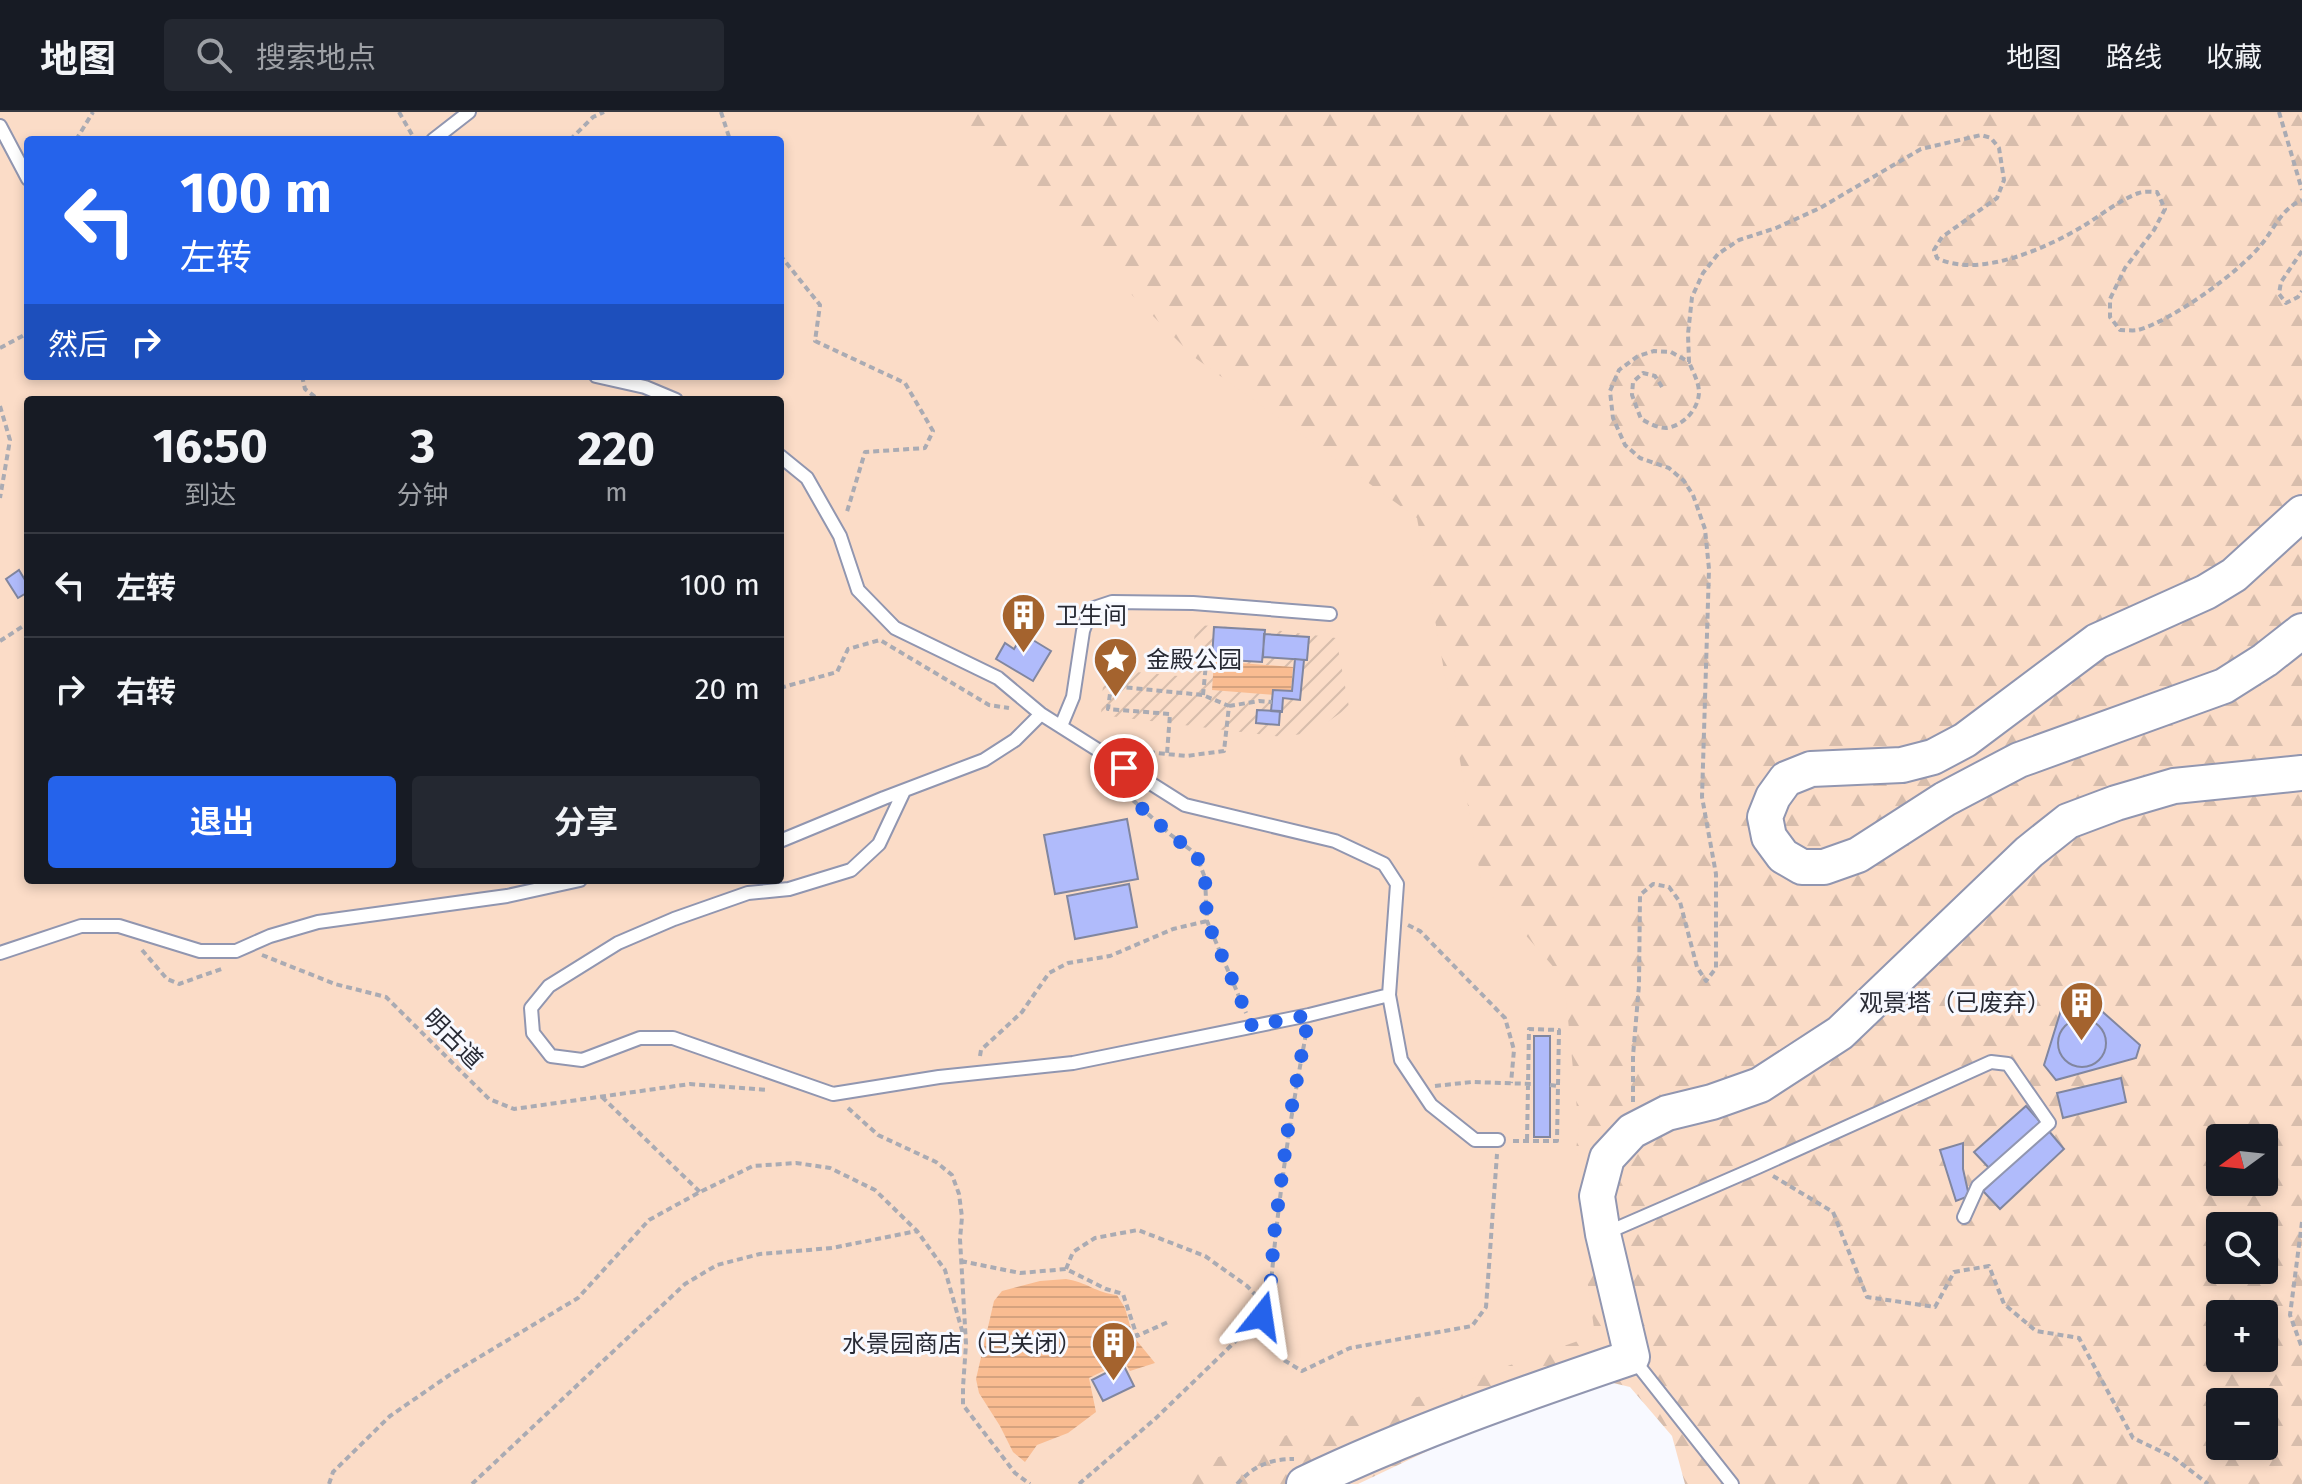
<!DOCTYPE html>
<html lang="zh">
<head>
<meta charset="utf-8">
<style>
  :root { --surface:#171b24; --page:#242831; --text:#f1f3f6; --muted:#9ea1a6; --line:#363941; --accent:#2563eb }
  body { margin:0; font-family:"Fira Sans","Noto Sans SC",sans-serif; background:var(--page); color:var(--text); height:100vh; display:flex; flex-direction:column; font-size:30px; white-space:nowrap }
  * { box-sizing:border-box; margin:0 }
  p { font-size:26px; color:var(--muted) }
  .icon { flex:none; width:44px; height:44px; fill:none; stroke:currentColor; stroke-width:2; stroke-linecap:round; stroke-linejoin:round }
  .map { position:relative; flex:1; overflow:hidden }
  .sheet { position:absolute; left:24px; top:284px; width:760px; height:488px; display:flex; flex-direction:column; background:var(--surface); border-radius:8px; box-shadow:0 4px 12px #0003 }
  .sheet>* { flex:none }
  .hud { position:absolute; left:24px; top:24px; width:760px; height:244px; border-radius:8px; box-shadow:0 4px 12px #0003; background:#2563eb; color:#fff; overflow:hidden }
  .needle { width:52px; rotate:255deg }
  .tools { position:absolute; left:2206px; top:1012px; display:grid; gap:16px }
  .tools a { display:grid; place-items:center; width:72px; height:72px; border-radius:8px; background:var(--surface); box-shadow:0 4px 12px #0003; font-size:40px }
  .pin { position:absolute; display:grid; place-items:center; width:68px; height:68px; color:#fff; margin:-34px; border:4px solid #fff; border-radius:50%; box-shadow:0 2px 8px #0007 }
  .me { position:absolute; width:88px; margin:-44px; rotate:15deg; stroke-linejoin:round; filter:drop-shadow(0 0 6px #0008) }
  .turn { display:flex; align-items:center; gap:28px; height:168px; padding:0 24px; font-size:36px }
  .turn .icon { width:104px; height:104px; stroke-width:2.5 }
  .turn b { display:block; font-size:56px; line-height:68px }
  .then { display:flex; align-items:center; height:76px; padding:0 24px; background:#0003; gap:16px; font-size:30px }
  .eta { display:flex; justify-content:space-evenly; align-items:center; height:136px; text-align:center }
  .eta b { font-size:48px; font-weight:700; line-height:56px }
  .action { display:flex; gap:16px; margin-top:auto; padding:16px 24px }
  .action a { flex:1; height:92px; border-radius:8px; background:var(--accent); color:#fff; font-size:32px; font-weight:700; line-height:92px; text-align:center }
  .action a+a { background:var(--page); color:var(--text) }
  ul { padding:0; list-style:none }
  li { display:flex; align-items:center; gap:24px; height:104px; padding:0 24px; border-top:2px solid var(--line) }
  li div { flex:1 }
  li b { display:block; font-size:30px }
  li em { font-style:normal }
  header { display:flex; align-items:center; gap:48px; box-sizing:border-box; height:112px; padding:0 40px; background:var(--surface); border-bottom:2px solid var(--line) }
  header strong { font-size:38px }
  nav { display:flex; gap:44px; margin-inline-start:auto; font-size:28px }
  .search { width:560px; height:72px; background:var(--page); display:flex; align-items:center; gap:20px; box-sizing:border-box; padding:0 28px; border-radius:8px; color:var(--muted); font-size:30px }
  .map>svg:first-child { display:block }
</style>
</head>
<body>
<header>
<strong>地图</strong>
<div class="search"><svg class="icon" aria-label="search" viewBox="0 0 24 24"><circle cx="10" cy="10" r="6"/><path d="M15 15l6 6"/></svg>搜索地点</div>
<nav><a>地图</a><a>路线</a><a>收藏</a></nav>
</header>
<div class="map">
<svg width="2302" height="1372" viewBox="0 0 2302 1372">
  <defs>
    <pattern id="forest-firs" width="22" height="20" patternUnits="userSpaceOnUse" patternTransform="scale(2)"><rect width="22" height="20" fill="#fbdcc7"/><path d="M5 1l3.5 6h-7zM16 11l3.5 6h-7z" fill="#d7bdac"/></pattern>
    <pattern id="garden-furrows" width="10" height="10" patternUnits="userSpaceOnUse" patternTransform="scale(2)"><rect width="10" height="10" fill="#fbdcc7"/><path d="M-1 1l2-2M0 10L10 0M9 11l2-2" fill="none" stroke="#d7bdac"/></pattern>
    <pattern id="water-rules" width="6" height="5" patternUnits="userSpaceOnUse" patternTransform="scale(2)"><rect width="6" height="5" fill="#f9bc91"/><path d="M0 2.5h6" fill="none" stroke="#d5a27e"/></pattern>
  </defs>
  <rect width="100%" height="100%" fill="#f8f9ff"/>
  <path fill="url(#forest-firs)" fill-rule="evenodd" d="M0 0H2302V1372H1685L1672 1324 1630 1275 1609 1270 1453 1327 1358 1372H0ZM28 28H780V264H28ZM28 288H780V768H28ZM2220 1026H2264V1070H2220ZM2220 1114H2264V1158H2220ZM2220 1202H2264V1246H2220ZM2220 1290H2264V1334H2220Z"/>
  <path fill="#fbdcc7" fill-rule="evenodd" d="M0 0H949L1194 245 1417 406 1482 773 1564 867 1579 1017 1576 1037 1584 1070 1580 1118 1595 1223 1428 1282 1309 1316 1209 1348 1177 1372H0ZM28 28H780V264H28ZM28 288H780V768H28Z"/>
  <path fill="url(#garden-furrows)" d="M1196 513 1266 517 1336 526 1349 595 1313 620 1283 625 1101 603 1104 557 1189 565Z"/>
  <path fill="url(#water-rules)" d="M1214 549 1293 555 1291 579 1274 578V583L1212 578Z
    M1066 1167C1087 1170 1096 1181 1117 1183L1125 1196 1133 1224 1155 1251 1130 1259 1124 1249 1089 1266 1096 1300 1068 1321 1037 1333 1025 1350 1013 1340 1000 1314 979 1281 976 1267 994 1189 1002 1179 1040 1169Z"/>
  <path fill="#b0bbfb" stroke="#81869f" stroke-width="2" d="M19 458 28 473V480L18 486 6 467Z
    M1214 515 1265 518 1262 550 1212 547Z
    M1023 522 1051 539 1033 569 996 547 1005 531 1014 537Z
    M1264 522 1309 525 1307 548 1263 545Z
    M1295 547 1304 548 1300 588 1283 586 1282 600 1271 599 1273 578 1292 579Z
    M1257 598 1280 599 1279 613 1256 611Z
    M1127 707 1138 767 1055 782 1044 723Z
    M1129 772 1137 815 1075 827 1067 784Z
    M2078 878 2140 933 2136 946 2056 968 2044 953 2066 882Z
    M2058 931a24 24 0 1 1 48 0a24 24 0 1 1-48 0Z
    M1534 924H1550V1025H1534Z
    M2121 966 2126 990 2063 1006 2057 981Z
    M2026 994 2041 1011 1990 1057 1974 1040Z
    M2048 1018 2064 1037 2000 1097 1983 1079Z
    M1963 1031V1057L1969 1084 1956 1089 1940 1038Z
    M1123 1252 1134 1274 1103 1289 1092 1268Z"/>
  <g fill="none" stroke-linecap="round" stroke-linejoin="round">
    <defs>
      <path id="lane" d="M0 14 28 67
        M433 28 469 0
        M596 264 645 275 676 288
        M780 344 807 366 840 424 858 478 895 516 998 566 1041 602 1185 693 1335 729 1384 752 1397 772 1389 883 1401 948 1431 993 1475 1028H1498
        M1061 614 1073 585 1083 519 1091 497 1112 490 1193 491 1330 502
        M904 679 879 732 851 758 789 777 748 781 674 807 618 831 549 874 531 896 533 921 551 944 582 948 640 926H673L833 982 939 965 1073 951 1309 903 1389 883
        M780 729 884 686 984 648 1015 628 1041 602
        M0 841 81 814H119L200 839H236L270 824 318 810 507 784 580 768
        M1606 1121 1758 1055 1991 950 2008 952 2049 1011 1978 1074 1964 1105
        M1634 1248 1732 1372"/>
      <path id="secondary" d="M2302 401 2234 463 2206 480 2097 529 1965 628 1933 645 1902 653 1811 657 1786 667 1773 685 1765 705 1769 725 1783 744 1802 755H1824L1858 743 1945 687 2019 648 2224 574 2265 548 2302 519
        M1304 1372C1411 1321 1520 1283 1632 1245L1603 1122 1597 1084 1607 1046 1632 1019 1667 1001 1712 990 1760 973 1840 921 2029 740 2068 709 2116 691 2174 674 2302 661"/>
    </defs>
    <use href="#lane" stroke="#9196b0" stroke-width="16"/>
    <use href="#secondary" stroke="#9196b0" stroke-width="38"/>
    <path stroke="#aaabb3" stroke-width="4" stroke-dasharray="6 4" stroke-linecap="butt" d="M399 0 415 28
      M721 0 730 28
      M2279 0 2302 78
      M76 28 93 0
      M570 28 593 5 604 0
      M2302 139 2281 170 2279 182 2286 191 2298 185 2302 179
      M780 143 820 193 815 229 905 271 933 319 925 336 865 340 846 403
      M0 236 28 221
      M302 264 305 277 319 288
      M1662 275 1655 264 1643 261 1633 270 1632 283 1641 307C1649 311 1657 316 1666 316 1683 314 1698 298 1699 281 1699 270 1693 260 1689 250
      M0 294 10 328 0 386
      M0 529 28 511
      M780 576 837 560 848 537 880 528 989 593 1009 596
      M1203 583 1207 541H1212
      M1229 594 1259 589 1272 590
      M1129 638 1186 644 1224 639 1229 594 1203 583 1111 574 1108 597 1170 602 1167 642
      M1122 673 1123 679 1171 723 1196 742 1205 766 1207 809 1246 901
      M1408 813 1420 819 1505 906 1514 938 1511 971
      M142 838 167 867 179 872 224 856
      M262 843 335 872 386 885 489 987 514 997 690 972 768 978
      M980 944 981 938 1022 900 1049 861 1068 851 1110 844 1173 817 1207 809
      M1550 973 1558 974
      M1435 974 1472 970 1534 972
      M602 985 700 1080
      M1633 990V944L1639 873 1640 783 1653 772 1669 775 1680 790 1697 855 1706 869 1716 856V762L1702 685 1709 457 1705 417 1693 383 1684 369 1669 356 1640 346 1625 333 1613 306 1610 279 1619 258 1638 244 1654 239 1671 240 1689 250 1688 222 1692 185 1703 161 1718 142 1739 128 1776 116 1820 96 1921 37 1981 23 1991 26 1999 36 2004 68 1997 86 1942 125 1934 138 1937 146C1979 167 2047 136 2085 113 2101 103 2121 87 2139 81 2144 79 2152 80 2157 80L2165 97 2154 118 2125 156 2110 187V205L2120 218C2126 218 2133 219 2138 218 2173 208 2238 161 2261 133 2275 116 2281 97 2302 88
      M848 996 878 1023 936 1050 952 1063 959 1082 962 1105 960 1127 966 1232 963 1275V1293L1015 1361 1030 1372
      M1513 1029H1557L1559 918 1529 917 1527 1029
      M1773 1064 1833 1100 1867 1185 1935 1195 1954 1160 1989 1154 2004 1192 2036 1219 2079 1226 2133 1326 2173 1345 2208 1372
      M2302 1110 2290 1203 2302 1236
      M961 1149 1020 1161 1066 1157 1106 1177 1123 1182 1137 1224 1168 1210
      M1066 1157 1073 1140 1095 1126 1138 1118 1205 1144 1247 1174 1269 1197
      M1262 1204 1273 1223 1282 1247 1302 1259 1350 1236 1472 1214 1486 1195 1497 1042
      M329 1372 333 1360 390 1304 451 1262 578 1186 649 1108 700 1080 753 1054 796 1051 830 1056 875 1078 917 1119 945 1158 963 1222
      M472 1372 685 1172 717 1153 760 1142 832 1136 917 1119
      M1079 1372 1155 1307 1269 1197C1276 1103 1289 1010 1307 917
      M1237 1372C1254 1354 1269 1347 1294 1347"/>
    <use href="#lane" stroke="#fff" stroke-width="12"/>
    <use href="#secondary" stroke="#fff" stroke-width="34"/>
  </g>
  <g fill="none" stroke-linecap="round" stroke-linejoin="round">
    <path stroke="#2563eb" stroke-width="14" stroke-dasharray="0 25.2" d="M1124 656 1120 666 1123 679 1171 723 1196 742 1205 766 1207 809 1252 914 1309 903 1289 1010 1274 1123 1269 1197 1262 1204"/>
  </g>
  <defs>
    <symbol id="building-pin" viewBox="-11 -11 22 30"><path d="M0 17L-7.5 6A9.5 9.5 0 1 1 7.5 6Z" fill="#a4632e" stroke="#f8f9ff"/><path d="M-4-6H4V6H1V3H-1V6H-4ZM-2.5-4.3h1.7v1.8h-1.7ZM.8-4.3h1.7v1.8H.8ZM-2.5-1h1.7V.8h-1.7ZM.8-1h1.7V.8H.8Z" fill="#fff"/></symbol>
    <symbol id="sight-pin" viewBox="-11 -11 22 30"><path d="M0 17L-7.5 6A9.5 9.5 0 1 1 7.5 6Z" fill="#a4632e" stroke="#f8f9ff"/><path d="M0-6L1.8-2.2L6-1.7L2.9 1.2L3.7 5.4L0 3.3L-3.7 5.4L-2.9 1.2L-6-1.7L-1.8-2.2Z" fill="#fff"/></symbol>
  </defs>
  <g fill-rule="evenodd">
    <use href="#building-pin" x="998" y="478" width="51" height="69"/>
    <use href="#sight-pin" x="1090" y="522" width="51" height="69"/>
    <use href="#building-pin" x="2056" y="866" width="51" height="69"/>
    <use href="#building-pin" x="1088" y="1206" width="51" height="69"/>
  </g>
  <g text-anchor="middle" dominant-baseline="central" stroke-width="6" stroke-linejoin="round" paint-order="stroke">
    <g font-size="24" fill="#282a34" stroke="#f8f9ff" text-anchor="start">
      <text x="1055" y="504">卫生间</text>
      <text x="1146" y="548">金殿公园</text>
      <text x="2051" y="891" text-anchor="end">观景塔（已废弃）</text>
      <text x="1082" y="1232" text-anchor="end">水景园商店（已关闭）</text>
    </g>
    <g font-size="24" fill="#282a34" stroke="#f8f9ff">
      <text transform="translate(453 927) rotate(45)">明古道</text>
    </g>
  </g>
</svg>
<div class="tools">
<a><svg class="needle" viewBox="-14 -14 28 28"><path d="M0-13l5 13h-10z" fill="#e53935"/><path d="M0 13l5-13h-10z" fill="#9ea1a6"/></svg></a>
<a><svg class="icon" aria-label="search" viewBox="0 0 24 24"><circle cx="10" cy="10" r="6"/><path d="M15 15l6 6"/></svg></a>
<a>+</a>
<a>−</a>
</div>
<div class="pin" style="left:1124px;top:656px;background:#d93025"><svg class="icon" aria-label="arrive" viewBox="0 0 24 24"><path d="M6 21V4h12l-3 4 3 4H6"/></svg></div>
<svg class="me" style="left:1262px;top:1204px" viewBox="-20 -20 40 40"><path d="M0-17L14 15 0 8-14 15z" fill="#2563eb" stroke="#fff" stroke-width="4"/></svg>
<div class="hud">
<div class="turn"><svg class="icon" aria-label="left" viewBox="0 0 24 24"><path d="M17 20v-9H6M10 6l-5 5 5 5"/></svg><div><b>100 m</b>左转</div></div>
<div class="then">然后<svg class="icon" aria-label="right" viewBox="0 0 24 24"><path d="M7 20v-9h11M14 6l5 5-5 5"/></svg></div>
</div>
<section class="sheet">
<div class="eta">
<div><b>16:50</b><p>到达</p></div>
<div><b>3</b><p>分钟</p></div>
<div><b>220</b><p>m</p></div>
</div>
<ul>
<li><svg class="icon" aria-label="left" viewBox="0 0 24 24"><path d="M17 20v-9H6M10 6l-5 5 5 5"/></svg><div><b>左转</b></div><em>100 m</em></li>
<li><svg class="icon" aria-label="right" viewBox="0 0 24 24"><path d="M7 20v-9h11M14 6l5 5-5 5"/></svg><div><b>右转</b></div><em>20 m</em></li>
</ul>
<div class="action"><a>退出</a><a>分享</a></div>
</section>
</div>
</body>
</html>
